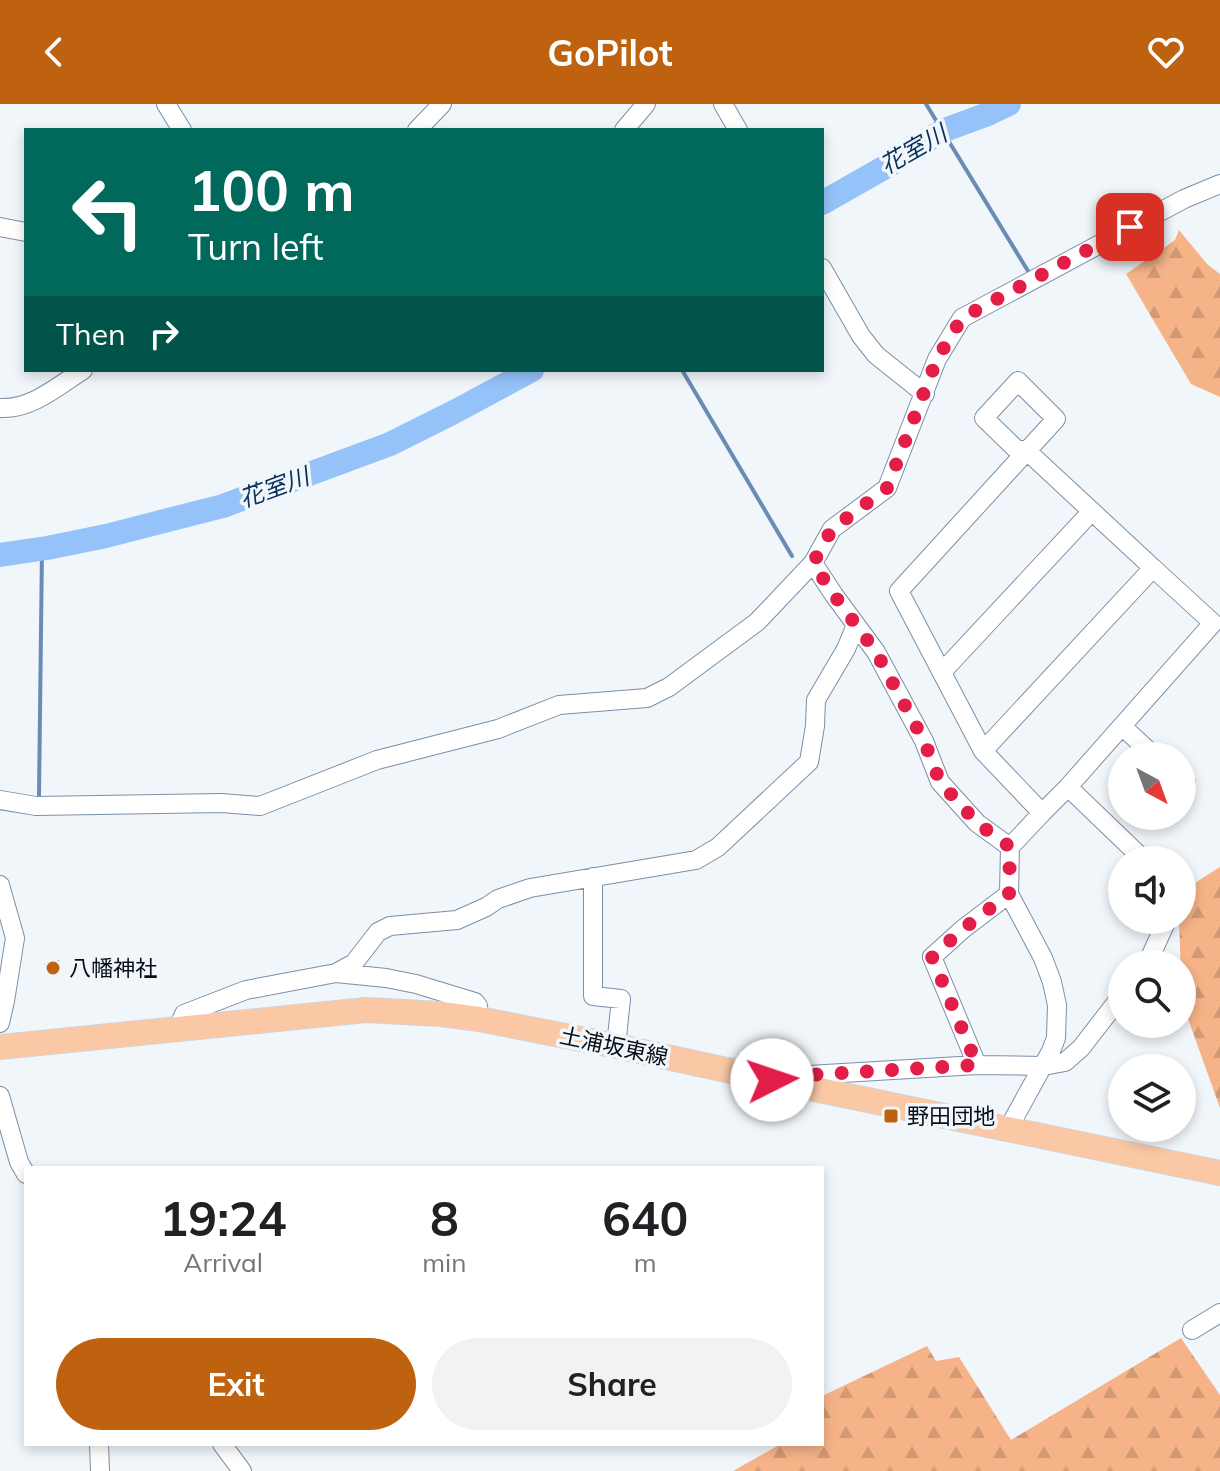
<!DOCTYPE html>
<html lang="en">
<head>
<meta charset="utf-8">
<style>
  :root { --surface:#fff; --page:#f2f2f2; --text:#202124; --muted:#757577; --accent:#be6210 }
  body { margin:0; font-family:Mulish,"Noto Sans JP",sans-serif; background:var(--page); color:var(--text); height:100vh; display:flex; flex-direction:column; font-size:30px; white-space:nowrap }
  * { box-sizing:border-box; margin:0 }
  p { font-size:26px; color:var(--muted) }
  .icon { flex:none; width:44px; height:44px; fill:none; stroke:currentColor; stroke-width:2; stroke-linecap:round; stroke-linejoin:round }
  .map { position:relative; flex:1; overflow:hidden }
  .drawer { position:absolute; left:24px; top:1062px; width:800px; height:280px; display:flex; flex-direction:column; background:var(--surface); border-radius:0px; box-shadow:0 4px 12px #0003 }
  .drawer>* { flex:none }
  .top-card { position:absolute; left:24px; top:24px; width:800px; height:244px; border-radius:0px; box-shadow:0 4px 12px #0003; background:#00695c; color:#fff; overflow:hidden }
  .needle { width:52px; rotate:139deg }
  .tools { position:absolute; left:1108px; top:638px; display:grid; gap:16px }
  .tools a { display:grid; place-items:center; width:88px; height:88px; border-radius:50%; background:var(--surface); box-shadow:0 4px 12px #0003; font-size:40px }
  .pin { position:absolute; display:grid; place-items:center; width:68px; height:68px; color:#fff; margin:-34px; border-radius:16px; box-shadow:0 4px 12px #0006 }
  .me { position:absolute; width:88px; margin:-44px; rotate:86deg; stroke-linejoin:round; filter:drop-shadow(0 0 6px #0008) }
  .turn { display:flex; align-items:center; gap:28px; height:168px; padding:0 32px; font-size:36px }
  .turn .icon { width:104px; height:104px; stroke-width:2.5 }
  .turn b { display:block; font-size:56px; line-height:68px }
  .then { display:flex; align-items:center; height:76px; padding:0 32px; background:#0003; gap:16px; font-size:30px }
  .eta { display:flex; justify-content:space-evenly; align-items:center; height:136px; text-align:center }
  .eta b { font-size:48px; font-weight:700; line-height:56px }
  .cta { display:flex; gap:16px; margin-top:auto; padding:16px 32px }
  .cta a { flex:1; height:92px; border-radius:48px; background:var(--accent); color:#fff; font-size:32px; font-weight:700; line-height:92px; text-align:center }
  .cta a+a { background:var(--page); color:var(--text) }
  header { display:flex; justify-content:space-between; align-items:center; height:104px; padding:0 32px; background:var(--accent); color:#fff; font-size:36px; font-weight:700 }
  .map>svg:first-child { display:block }
</style>
</head>
<body>
<header><svg class="icon" aria-label="back" viewBox="0 0 24 24"><path d="M15 5l-7 7 7 7"/></svg>GoPilot<svg class="icon" aria-label="heart" viewBox="0 0 24 24"><path d="M12 20l-8-8c-3-5 5-10 8-4 3-6 11-1 8 4z"/></svg></header>
<div class="map">
<svg width="1220" height="1367" viewBox="0 0 1220 1367">
  <defs>
    <pattern id="forest-firs" width="22" height="20" patternUnits="userSpaceOnUse" patternTransform="scale(2)"><rect width="22" height="20" fill="#f6b388"/><path d="M5 1l3.5 6h-7zM16 11l3.5 6h-7z" fill="#d19974"/></pattern>
    <pattern id="building-cross-hatch" width="8" height="8" patternUnits="userSpaceOnUse" patternTransform="scale(2)"><rect width="8" height="8" fill="#2b63a1"/><path d="M0 0l8 8M0 8l8-8" fill="none" stroke="#547ca8"/></pattern>
  </defs>
  <rect width="100%" height="100%" fill="#f1f6fb"/>
  <path fill="url(#forest-firs)" d="M1179 126 1207 160 1220 170V293L1191 280 1126 170 1175 136Z
    M1220 763V1004L1182 898 1179 816H1182V787Z
    M1181 1234 1220 1291V1367H733L781 1340H822V1292L927 1242 936 1257 959 1253 1011 1336Z"/>
  <g fill="none" stroke-linecap="round" stroke-linejoin="round">
    <path stroke="#698cb5" stroke-width="4" d="M926 0 1028 167
      M682 266 792 452
      M39 691 42 445"/>
    <path stroke="#94c2f9" stroke-width="24" d="M822 99 894 58 942 27 988 10 1009 0
      M0 451 47 444 106 432 223 402 390 340 454 308 532 266"/>
  </g>
  <path fill="url(#building-cross-hatch)" d="M59 856 62 867 48 872 44 860Z"/>
  <g fill="none" stroke-linecap="round" stroke-linejoin="round">
    <defs>
      <path id="minor" d="M166 0 182 26
        M723 0 738 26
        M417 26 442 0
        M624 26 646 0
        M0 123 26 128
        M822 164 861 232 876 251 925 290
        M0 304C31 306 58 282 83 266
        M813 459 834 491 876 548 924 637 940 678 977 719 1010 743
        M1153 464 1027 347 1016 345 984 314 1018 277 1056 315 899 487 983 647 1042 709 1068 683 1213 519 1153 464
        M942 568 1092 407
        M1122 622 1154 652
        M983 647 1153 464
        M1182 677 1186 678
        M1068 683 1144 756
        M0 696 36 702 221 699 260 702 377 656 498 625 559 601 647 594 669 583 757 518 813 459 832 425 887 384 937 255 962 214 1184 95 1220 80
        M593 773V892L621 895 616 942
        M0 781 15 834 5 897 0 919
        M1147 860 1167 816
        M336 869 386 874 416 880 475 898 478 902 479 915
        M177 926 184 910 246 886 336 869 354 859 378 828 390 822 457 816 486 803 498 795 530 784 696 756 718 743 809 658 815 622 816 596 846 545 856 521
        M977 961 932 853 963 825 1009 790
        M800 982 809 971 977 961 1043 962 1065 958 1081 944 1122 891
        M0 992 19 1058 26 1070
        M1008 1025 1051 947 1056 934 1057 901 1052 878 1043 854 1009 790 1010 743 1042 709
        M1192 1226 1220 1209
        M99 1340 100 1367
        M222 1340 242 1367"/>
      <path id="major" d="M0 943 366 906 441 910 479 915 616 942 800 982 1220 1069"/>
    </defs>
    <use href="#minor" stroke="#7b8fa7" stroke-width="20"/>
    <use href="#major" stroke="#d2d3d5" stroke-width="26"/>
    <use href="#minor" stroke="#fff" stroke-width="18"/>
    <use href="#major" stroke="#fbc8a6" stroke-width="24"/>
  </g>
  <g fill="none" stroke-linecap="round" stroke-linejoin="round">
    <path stroke="#e11d48" stroke-width="14" stroke-dasharray="0 25.2" d="M772 976 800 982 809 971 977 961 932 853 963 825 1009 790 1010 743 977 719 940 678 924 637 876 548 834 491 813 459 832 425 887 384 937 255 962 214 1130 123"/>
  </g>
  <g fill="#be6210" stroke="#f1f6fb" stroke-width="3">
    <circle cx="53" cy="864" r="8"/>
    <rect x="883" y="1004" width="16" height="16" rx="4"/>
  </g>
  <g text-anchor="middle" dominant-baseline="central" stroke-width="7" stroke-linejoin="round" paint-order="stroke">
    <g font-size="22" fill="#060d15" stroke="#f1f6fb" text-anchor="start">
      <text x="69" y="864">八幡神社</text>
      <text x="907" y="1012">野田団地</text>
    </g>
    <g font-size="22" fill="#060d15" stroke="#f1f6fb">
      <text transform="translate(614 942) rotate(12)">土浦坂東線</text>
    </g>
    <g font-size="24" font-style="italic" fill="#08315c" stroke="#f1f6fb">
      <text transform="translate(913 45) rotate(-30)">花室川</text>
      <text transform="translate(274 383) rotate(-20)">花室川</text>
    </g>
  </g>
</svg>
<div class="tools">
<a><svg class="needle" viewBox="-14 -14 28 28"><path d="M0-13l5 13h-10z" fill="#e53935"/><path d="M0 13l5-13h-10z" fill="#757577"/></svg></a>
<a><svg class="icon" aria-label="sound" viewBox="0 0 24 24"><path d="M4 9h4l5-4v14l-5-4H4zM17 9q2 3 0 6"/></svg></a>
<a><svg class="icon" aria-label="search" viewBox="0 0 24 24"><circle cx="10" cy="10" r="6"/><path d="M15 15l6 6"/></svg></a>
<a><svg class="icon" aria-label="layers" viewBox="0 0 24 24"><path d="M12 4l9 5-9 5-9-5zM3 14l9 5 9-5"/></svg></a>
</div>
<div class="pin" style="left:1130px;top:123px;background:#d93025"><svg class="icon" aria-label="arrive" viewBox="0 0 24 24"><path d="M6 21V4h12l-3 4 3 4H6"/></svg></div>
<svg class="me" style="left:772px;top:976px" viewBox="-20 -20 40 40"><circle r="19" fill="#fff"/><path d="M0-13L10 11 0 6-10 11z" fill="#e11d48"/></svg>
<div class="top-card">
<div class="turn"><svg class="icon" aria-label="left" viewBox="0 0 24 24"><path d="M17 20v-9H6M10 6l-5 5 5 5"/></svg><div><b>100 m</b>Turn left</div></div>
<div class="then">Then<svg class="icon" aria-label="right" viewBox="0 0 24 24"><path d="M7 20v-9h11M14 6l5 5-5 5"/></svg></div>
</div>
<section class="drawer">
<div class="eta">
<div><b>19:24</b><p>Arrival</p></div>
<div><b>8</b><p>min</p></div>
<div><b>640</b><p>m</p></div>
</div>
<div class="cta"><a>Exit</a><a>Share</a></div>
</section>
</div>
</body>
</html>
